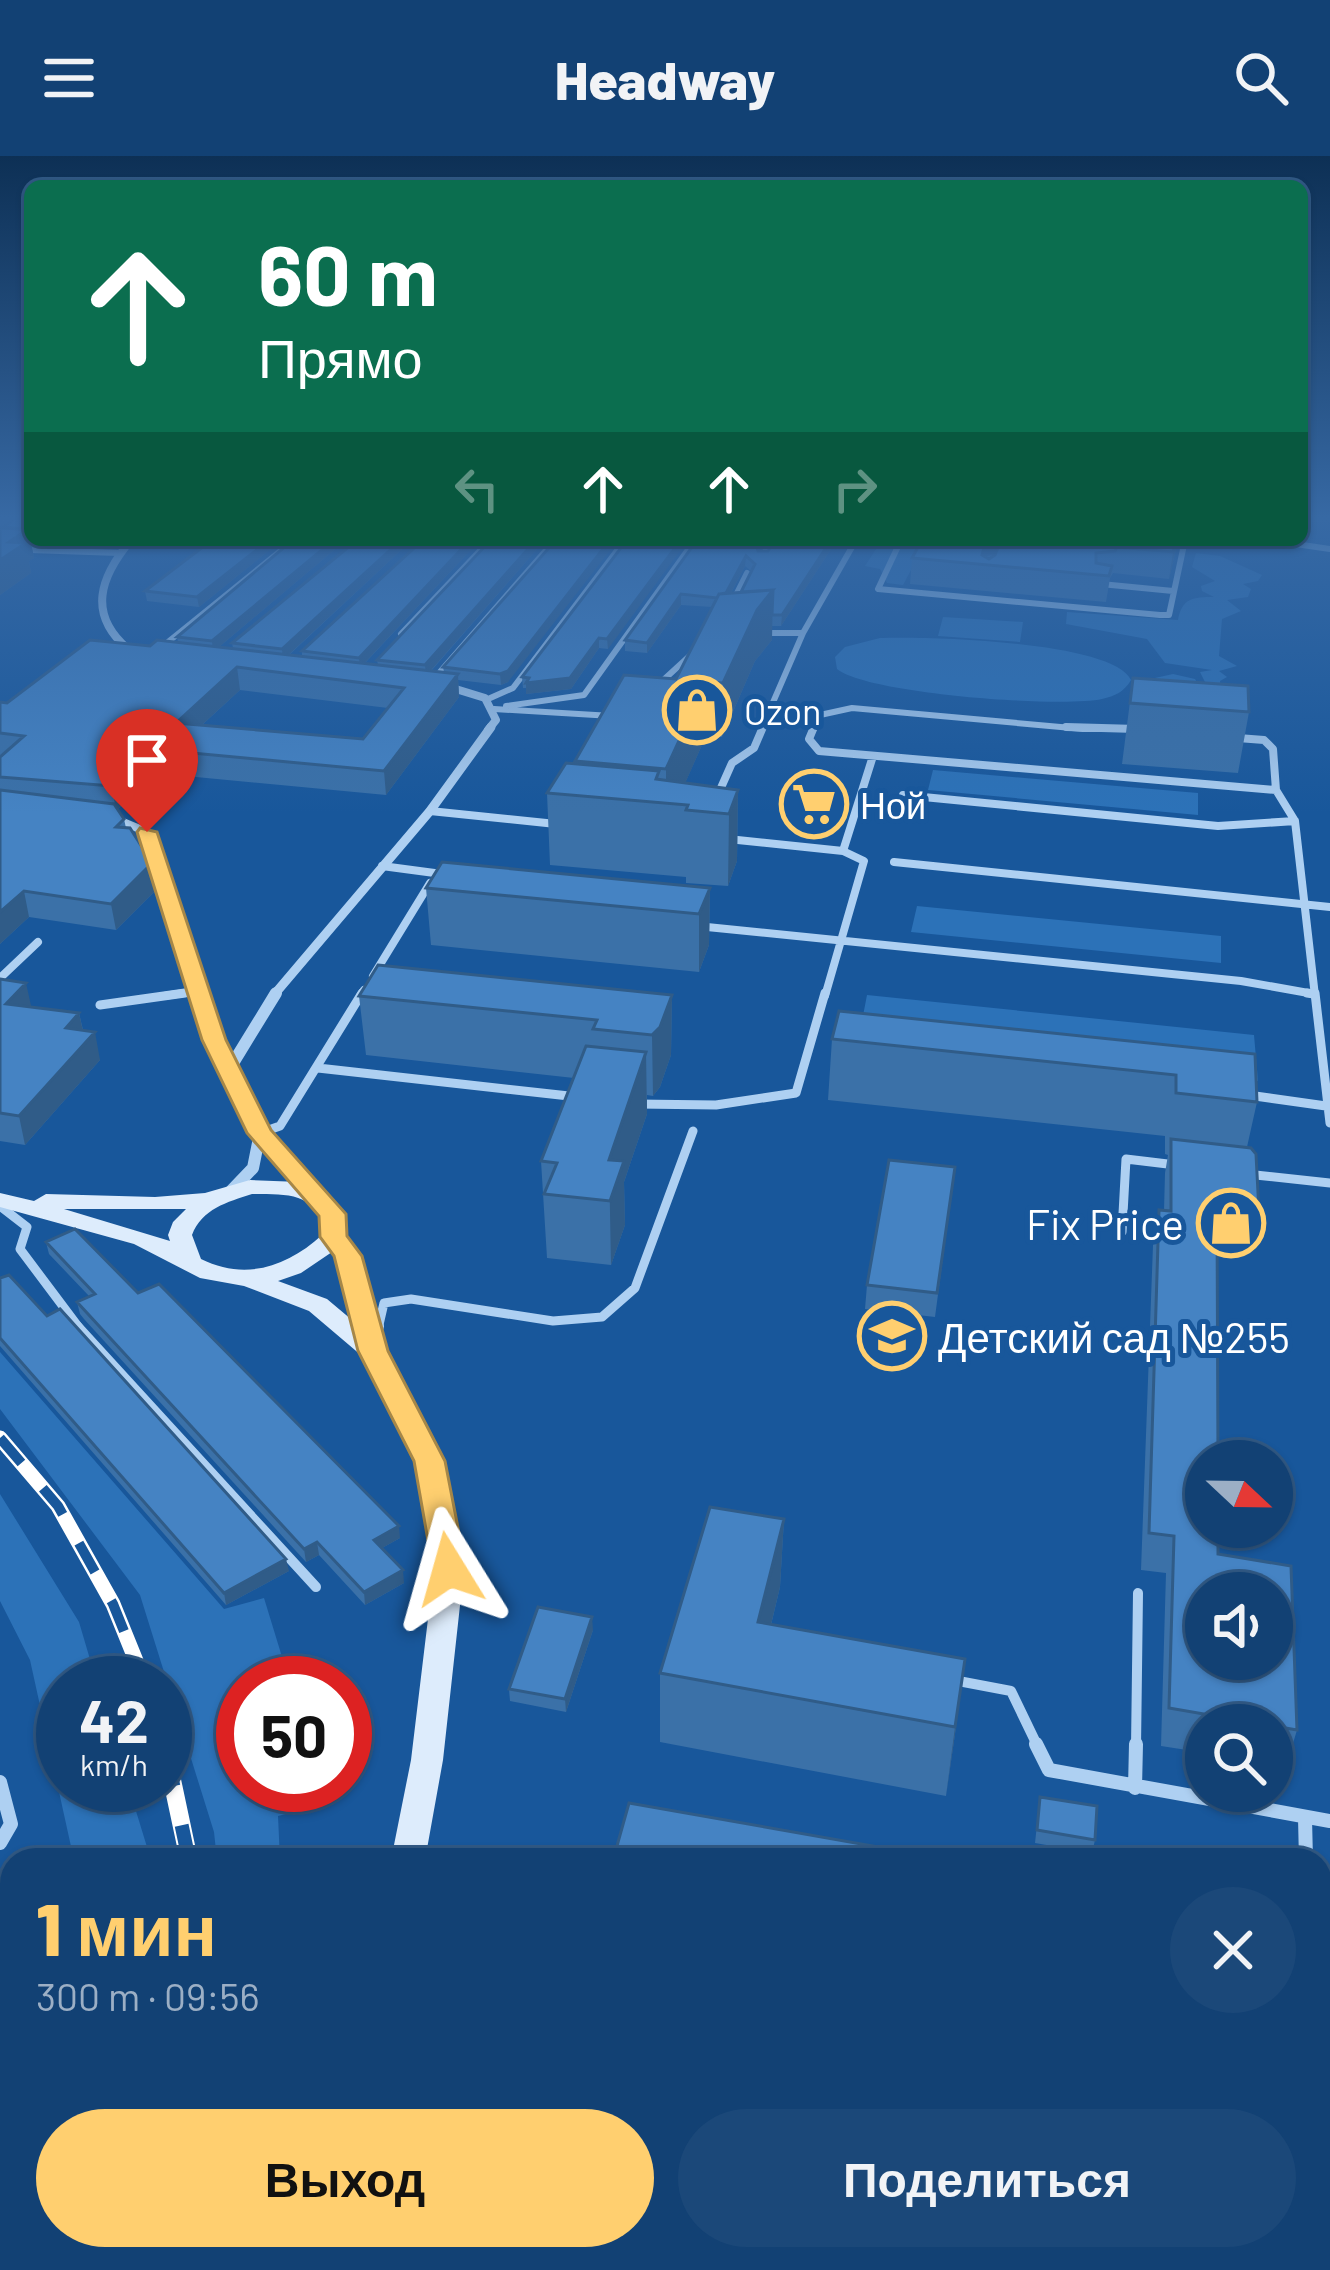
<!DOCTYPE html>
<html lang="ru">
<head>
<meta charset="utf-8">
<style>
  :root { --surface:#124174; --page:#1b4879; --text:#f1f3f6; --muted:#9cafc5; --line:#315a86; --accent:#ffcf6f }
  body { margin:0; font-family:Barlow,sans-serif; background:var(--page); color:var(--text); height:100vh; display:flex; flex-direction:column; font-size:45px; white-space:nowrap }
  * { box-sizing:border-box; margin:0 }
  p { font-size:39px; color:var(--muted) }
  .icon { flex:none; width:66px; height:66px; fill:none; stroke:currentColor; stroke-width:2; stroke-linecap:round; stroke-linejoin:round }
  .map { position:relative; flex:1; overflow:hidden }
  .details { position:absolute; left:0px; top:1692px; width:1332px; height:423px; display:flex; flex-direction:column; background:var(--surface); border-radius:36px 36px 0 0; box-shadow:0 3px 9px #0004,0 0 0 3px var(--line) }
  .details>* { flex:none }
  .banner { position:absolute; left:24px; top:24px; width:1284px; height:366px; border-radius:18px; box-shadow:0 3px 9px #0004,0 0 0 3px var(--line); background:#0b6e4f; color:#fff; overflow:hidden }
  .needle { width:78px; rotate:112deg }
  .tools { position:absolute; left:1185px; top:1284px; display:grid; gap:24px }
  .tools a { display:grid; place-items:center; width:108px; height:108px; border-radius:50%; background:var(--surface); box-shadow:0 3px 9px #0004,0 0 0 3px var(--line); font-size:60px }
  .speed { position:absolute; left:36px; top:1500px; display:flex; gap:24px; font-size:60px; font-weight:700; text-align:center }
  .speed>* { display:grid; place-content:center; width:156px; height:156px; border-radius:50%; background:var(--surface); box-shadow:0 3px 9px #0004,0 0 0 3px var(--line); line-height:1 }
  .speed small { font-size:30px; font-weight:400 }
  .speed .limit { border:18px solid #d22; background:#fff; color:#111 }
  .pin { position:absolute; display:grid; place-items:center; width:102px; height:102px; color:#fff; margin:-123px -51px; border-radius:50% 50% 50% 0; rotate:-45deg; box-shadow:0 0 12px #0007 }
  .pin .icon { rotate:45deg }
  .me { position:absolute; width:132px; margin:-66px; rotate:352deg; stroke-linejoin:round; filter:drop-shadow(0 0 9px #0008) }
  .turn { display:flex; align-items:center; gap:42px; height:252px; padding:0 36px; font-size:54px }
  .turn .icon { width:156px; height:156px; stroke-width:2.5 }
  .turn b { display:block; font-size:84px; line-height:102px }
  .lanes { display:flex; align-items:center; height:114px; padding:0 36px; background:#0003; justify-content:center; gap:60px; direction:ltr }
  .lanes .off { opacity:.35 }
  .round { display:grid; place-items:center; flex:none; width:126px; height:126px; border-radius:63px; background:var(--page) }
  .overview { display:flex; align-items:center; justify-content:space-between; height:204px; padding:0 36px }
  h1 { font-size:72px; font-weight:800; line-height:90px; color:var(--accent) }
  .cta { display:flex; gap:24px; margin-top:auto; padding:24px 36px }
  .cta a { flex:1; height:138px; border-radius:72px; background:var(--accent); color:#111; font-size:48px; font-weight:800; line-height:138px; text-align:center }
  .cta a+a { background:var(--page); color:var(--text) }
  header { display:flex; justify-content:space-between; align-items:center; height:156px; padding:0 36px; background:var(--surface); font-size:54px; font-weight:800 }
  .map>svg:first-child { display:block }
</style>
</head>
<body>
<header><svg class="icon" aria-label="menu" viewBox="0 0 24 24"><path d="M4 6h16M4 12h16M4 18h16"/></svg>Headway<svg class="icon" aria-label="search" viewBox="0 0 24 24"><circle cx="10" cy="10" r="6"/><path d="M15 15l6 6"/></svg></header>
<div class="map">
<svg width="1330" height="2114" viewBox="0 0 1330 2114">
  <rect width="100%" height="100%" fill="#18579b"/>
  <path fill="#2c72b8" d="M882 384H927L903 429 887 427 880 413 865 410Z
    M1196 397 1220 400 1262 419 1258 425 1243 428 1251 433 1248 441 1227 444 1241 455 1222 463 1219 500 1237 510 1219 515 1227 521 1220 525 1221 534 1159 531 1155 522 1173 518 1195 523 1199 530 1206 528 1200 516 1212 514 1165 507 1147 483 1066 468 1067 456 1178 464C1182 442 1193 441 1214 441L1202 435 1201 430 1215 425 1192 411Z
    M943 461 1023 466 1020 486 938 480Z
    M880 482C924 480 1114 485 1131 524 1124 536 1115 540 1102 543 1060 552 868 538 837 513L835 501 845 491Z
    M933 614 1198 637V659L928 634Z
    M917 750 1221 780V807L911 776Z
    M867 839 1254 879 1258 925 982 897 861 870Z
    M0 1196 224 1453 264 1442 290 1527H243V1629H321L326 1648 278 1660 280 1704H217L214 1676 140 1439 0 1253Z
    M0 1338 79 1466 97 1527H63V1629H128L151 1704H74L30 1504 0 1445Z
    M0 1779 12 1787V1988L0 2014Z
    M12 2047V2103H138L136 2114H0V2074Z"/>
  <g fill="none" stroke-linecap="round" stroke-linejoin="round">
    <path stroke="#aed0f2" stroke-width="6" d="M901 384 878 433 1160 459H1169L1185 384
      M1203 384 1286 389
      M1282 386 1330 393
      M0 393 119 397
      M763 399 772 384
      M1101 428 1173 435
      M734 443 747 417
      M760 477H803
      M401 478 490 384
      M163 490 294 384
      M433 524 555 384
      M659 528 695 495
      M488 543 513 532 625 384
      M506 550 584 539 695 384
      M494 553 612 560
      M761 574 803 477 856 384
      M813 574 820 559 852 552 1083 573H1137"/>
    <path stroke="#aed0f2" stroke-width="8" d="M814 571 809 583 819 595 1276 634
      M1066 571 1137 573
      M1238 582 1264 584 1273 593 1276 634 1295 665 1315 840
      M903 639 1218 670 1295 665
      M716 643 732 607 754 592 763 571
      M430 655 556 668
      M118 664 147 676 200 840
      M728 683 843 695 864 705 825 840
      M843 695 873 600
      M894 706 1330 751
      M382 710 442 718
      M697 770 1241 825 1314 838
      M373 820 430 727
      M0 822 38 786
      M164 840 197 835
      M360 840 364 834"/>
    <path stroke="#aed0f2" stroke-width="9" d="M199 837 214 884 230 912
      M1307 837 1314 838
      M1315 837 1330 967
      M100 849 185 837
      M318 912 578 941
      M1248 939 1326 950
      M637 948 716 949 796 937 825 837
      M260 977 280 970 362 837
      M1246 1018 1330 1027
      M0 1050 27 1071 20 1093 80 1173
      M1122 1076 1126 1003 1176 1009
      M378 1173 384 1147 411 1143 553 1165 602 1161 635 1132 693 975"/>
    <path stroke="#aed0f2" stroke-width="10" d="M77 1170 316 1431
      M377 1178 379 1170
      M953 1524 1011 1535 1038 1591
      M1136 1591 1138 1437"/>
    <path stroke="#aed0f2" stroke-width="14" d="M1036 1588 1049 1614 1330 1665
      M0 1626 11 1668 0 1687
      M1135 1632 1136 1588
      M1305 1662 1306 1704
      M1320 1990 1330 2046
      M765 2114 767 2103"/>
    <path stroke="#aed0f2" stroke-width="8" d="M128 493C87 458 100 421 131 384
      M446 530 485 542 496 564 488 574"/>
    <path stroke="#aed0f2" stroke-width="9" d="M273 840 430 655 491 571"/>
    <path stroke="#aed0f2" stroke-width="12" d="M276 837 230 912 260 977 310 1037
      M230 1036 253 1012 260 977"/>
    <path fill="#ddecfc" fill-rule="evenodd" d="M250 1024 300 1026 332 1042 341 1053 346 1080 360 1100 386 1195 444 1305 464 1413 443 1604 425 1704H391L411 1604 434 1413 416 1305 362 1200 309 1155 244 1130 200 1122 134 1088 0 1051V1037L34 1045 46 1038 155 1041 205 1037ZM252 1038C287 1038 320 1036 322 1079 287 1111 245 1125 201 1103L192 1079C202 1053 227 1046 252 1038ZM64 1053H186L173 1066 168 1079 170 1085ZM332 1096 336 1101 352 1164 327 1143 278 1125 301 1117Z
      M320 2103H360L358 2114H318Z"/>
    <defs>
      <path id="rail-far1" d="M0 1282 58 1350 113 1448 145 1527"/>
      <path id="rail" d="M165 1591 189 1704
        M178 2114 180 2103"/>
    </defs>
    <use href="#rail-far1" stroke="#fff" stroke-width="15"/>
    <use href="#rail" stroke="#fff" stroke-width="18"/>
    <use href="#rail-far1" stroke="#18579b" stroke-width="10" stroke-dasharray="33" stroke-linecap="butt"/>
    <use href="#rail" stroke="#18579b" stroke-width="14" stroke-dasharray="40" stroke-linecap="butt"/>
  </g>
  <path fill="#3b71a8" fill-rule="evenodd" d="M0 362H30V384H59L54 387H31L34 402 29 405 31 417 0 439Z
    M212 384H282L199 451 147 445 145 435Z
    M293 384H346L219 491 233 492 232 487 357 384H412L289 499 302 500V495L480 384 365 507 378 509 377 504 491 384H545L431 515 444 516 443 511 556 384 508 526 501 529 458 524 459 541 386 639 154 617 118 653 124 663 126 672 157 733 116 774 29 761 0 788V546L7 547 150 490 178 486 177 481ZM240 534 388 552 363 583 202 569Z
    M627 384 608 493 599 492 571 533 526 538V532H523L522 521Z
    M697 384H764L758 394 768 395 775 384H837L781 470H772V484L755 505 722 581 706 580 685 627 738 634 737 705 728 730 686 727V721L550 709 547 637 575 607V605L676 523 712 451 681 449 647 497 625 495V484ZM745 410 751 415 741 436 731 437Z
    M922 384H1178L1169 423 1113 417 1110 422 1106 446 910 428 912 402Z
    M1133 522 1249 556 1238 617 1122 608Z
    M426 732H710L709 789 699 816 431 789Z
    M0 823 32 851 79 857 83 874 100 904 25 989 0 985Z
    M672 839 671 899 660 931 653 940 647 939V958L624 1026 625 1069 611 1109 547 1102 541 1005 574 922 366 899 359 840Z
    M832 883 1255 898 1257 946 1247 991 1259 1056 1251 1090 1217 1086 1218 1398 1297 1574 1286 1611 1272 1609V1569H1206V1597L1161 1590 1166 1417 1141 1414 1153 1089 1159 1054 1164 1055 1165 1017 1168 999 1165 998V980L828 944Z
    M955 1011 935 1161 865 1153 867 1129Z
    M46 1086 138 1137 400 1382 382 1392 404 1427 365 1449 319 1399 306 1406 84 1163 80 1158 77 1146 89 1140 49 1098Z
    M0 1122 289 1415 226 1449 0 1190Z
    M784 1363 780 1431 771 1469 956 1571 946 1640 660 1586V1517Z
    M593 1474 566 1556 510 1545 509 1533Z
    M1040 1641 1095 1684 1092 1697 1035 1687Z
    M806 2103H1320L1329 2114H805Z"/>
  <path fill="#305c88" d="M28 373 34 402 29 405 31 417 0 439V404L9 386Z
    M269 384H282L199 451 197 441Z
    M334 384H346L213 496 212 485Z
    M401 384H412L283 504 282 493Z
    M470 384H480L360 512 359 502Z
    M536 384H545L426 520 425 509Z
    M610 384H618L508 526 501 529 500 518Z
    M681 384H688L608 493 607 483Z
    M831 384H837L781 470 782 459Z
    M986 384H998L997 398 987 400 984 408 982 399Z
    M1176 384H1178L1169 423 1173 396Z
    M746 400 745 410 723 452V442Z
    M773 434 772 484 755 505 722 581 723 527 757 454Z
    M681 438V449L647 497V487Z
    M599 482V492L571 533 526 538V527Z
    M237 511 240 534 179 590 176 567Z
    M458 518 459 541 386 639 384 615Z
    M706 526V580L676 648 666 647V613Z
    M150 593 154 617 116 655 112 630Z
    M738 634 737 705 728 730 729 658Z
    M152 707 157 733 116 774 111 748Z
    M710 732 709 789 699 816V758Z
    M24 735 29 761 0 788V756Z
    M26 827 32 854 6 848Z
    M672 839 671 899 660 931 653 940 652 879Z
    M79 857 85 884 66 872Z
    M95 876 100 904 25 989 19 960Z
    M646 896 647 958 624 1026 625 1069 611 1109 609 1004Z
    M784 1363 780 1431 755 1535 758 1466Z
    M399 1370 400 1382 375 1396 374 1384Z
    M317 1386 319 1399 306 1406 304 1393Z
    M286 1403 289 1415 226 1449 224 1437Z
    M403 1414 404 1427 365 1449 364 1436Z
    M592 1461 593 1474 566 1556 565 1543Z
    M965 1503 956 1571 946 1640 955 1571Z
    M715 2103H720L718 2114H713Z"/>
  <path fill="#4583c3" stroke="#305c88" stroke-width="3" fill-rule="evenodd" d="M0 362H30V374L2 372 14 363Z
    M0 371 28 373 9 386 26 387 0 404Z
    M212 384H269L197 441 145 435Z
    M293 384H334L212 485 177 481Z
    M357 384H401L282 493 232 487Z
    M423 384H470L359 502 302 495Z
    M491 384H536L425 509 377 504Z
    M556 384H610L508 515 500 518 443 511Z
    M627 384H681L607 483 599 482 570 522 526 527 529 522 522 521Z
    M697 384H758L756 388 758 395H768L775 384H831L782 459H772L773 434 741 436 755 408 746 400 726 437 719 438 717 442 681 438 647 487 625 484Z
    M922 384H986L982 399 989 403 995 399 1001 384H1176L1173 396 1117 391 1115 395 1096 397V407L1112 410 1109 420 912 402Z
    M773 434 757 454 723 527 706 526 666 613 575 605 624 519 676 523 719 438Z
    M90 484 150 490 157 484 458 518 384 615 150 593 112 630 0 621V601L24 580 0 577V546L7 547ZM237 511 404 532 363 583 176 567Z
    M1133 522 1248 530 1249 556 1130 547Z
    M566 607 659 615 656 623 738 634 729 658 686 654 688 649 547 637Z
    M0 634 114 648 124 663 116 671 130 672 152 707 111 748 24 735 0 756Z
    M442 706 710 732 699 758 426 732Z
    M378 809 672 839 660 871 652 879 593 873 597 864 359 840Z
    M0 823 26 827 6 848 79 857 66 872 95 876 19 960 0 957Z
    M839 855 1255 898 1257 946 1176 937V919L832 883Z
    M586 890 646 896 609 1004 624 1005 610 1045 544 1038 557 1007 541 1005Z
    M1171 983 1251 992 1256 998 1259 1056 1217 1051 1218 1305H1206V1371H1218V1398L1291 1410 1297 1574 1169 1552 1174 1380 1149 1377 1159 1054 1171 1055ZM1206 1437H1272V1503H1206Z
    M889 1004 955 1011 937 1137 867 1129Z
    M75 1073 138 1137 159 1128 399 1370 374 1384 403 1414 364 1436 317 1386 304 1393 77 1146 95 1138 46 1086Z
    M9 1119 47 1160 60 1153 286 1403 224 1437 0 1182V1122Z
    M710 1351 784 1363 758 1466 965 1503 955 1571 660 1517Z
    M538 1451 592 1461 565 1543 509 1533Z
    M1040 1641 1097 1650 1095 1684 1037 1674Z
    M629 1647 952 1704H613Z
    M1320 2091 1329 2093V2114H876L826 2103H1320Z
    M571 2103H715L713 2114H569Z"/>
  <linearGradient id="sky" x2="0" y2="1"><stop stop-color="#0d3055"/><stop offset="0.55" stop-color="#3769a4"/><stop offset="1" stop-color="#3769a4" stop-opacity="0"/></linearGradient>
  <rect width="1330" height="657" fill="url(#sky)"/>
  <path fill="#ffcf6f" stroke="#a68748" stroke-width="3" d="M140 672 157 676 226 884 271 974 346 1058 347 1080 362 1100 388 1195 445 1305 466 1413 461 1422 449 1426 437 1422 433 1413 414 1305 358 1195 334 1100 320 1081 319 1060 247 977 202 884 137 676Z"/>
  <defs>
    <symbol id="shop-ring" viewBox="-11 -11 22 22"><circle r="9.5" fill="#18579b" stroke="#ffcf6f" stroke-width="1.5"/><path d="M-5-2.5h2.3a2.7 3.5 0 0 1 5.4 0H5L5.5 6h-11ZM-1.5-2.5h3a1.5 2.3 0 0 0-3 0Z" fill="#ffcf6f"/></symbol>
    <symbol id="supermarket-ring" viewBox="-11 -11 22 22"><circle r="9.5" fill="#18579b" stroke="#ffcf6f" stroke-width="1.5"/><path d="M-6-5.5h2.5l.6 2H6L4.5 2H-2.5L-4.4-4H-6ZM-1.5 3.2a1.3 1.3 0 1 0 .1 0ZM3 3.2a1.3 1.3 0 1 0 .1 0Z" fill="#ffcf6f"/></symbol>
    <symbol id="school-ring" viewBox="-11 -11 22 22"><circle r="9.5" fill="#18579b" stroke="#ffcf6f" stroke-width="1.5"/><path d="M0-5L7-2L0 1L-7-2ZM-4 1L0 2.5L4 1V4Q0 6-4 4Z" fill="#ffcf6f"/></symbol>
  </defs>
  <g fill-rule="evenodd">
    <use href="#shop-ring" x="659" y="516" width="76" height="76"/>
    <use href="#supermarket-ring" x="776" y="610" width="76" height="76"/>
    <use href="#shop-ring" x="1193" y="1029" width="76" height="76"/>
    <use href="#school-ring" x="854" y="1142" width="76" height="76"/>
  </g>
  <g text-anchor="middle" dominant-baseline="central" stroke-width="10" stroke-linejoin="round" paint-order="stroke">
    <g font-size="36" fill="#fff" stroke="#18579b" text-anchor="start">
      <text x="744" y="554">Ozon</text>
      <text x="860" y="648">Ной</text>
    </g>
    <g font-size="42" fill="#fff" stroke="#18579b" text-anchor="end">
      <text x="1184" y="1067">Fix Price</text>
      <text x="938" y="1180" text-anchor="start">Детский сад №255</text>
    </g>
  </g>
</svg>
<div class="tools">
<a><svg class="needle" viewBox="-14 -14 28 28"><path d="M0-13l5 13h-10z" fill="#e53935"/><path d="M0 13l5-13h-10z" fill="#9cafc5"/></svg></a>
<a><svg class="icon" aria-label="sound" viewBox="0 0 24 24"><path d="M4 9h4l5-4v14l-5-4H4zM17 9q2 3 0 6"/></svg></a>
<a><svg class="icon" aria-label="search" viewBox="0 0 24 24"><circle cx="10" cy="10" r="6"/><path d="M15 15l6 6"/></svg></a>
</div>
<div class="speed"><div>42<small>km/h</small></div><div class="limit">50</div></div>
<div class="pin" style="left:147px;top:676px;background:#d93025"><svg class="icon" aria-label="arrive" viewBox="0 0 24 24"><path d="M6 21V4h12l-3 4 3 4H6"/></svg></div>
<svg class="me" style="left:449px;top:1413px" viewBox="-20 -20 40 40"><path d="M0-17L14 15 0 8-14 15z" fill="#ffcf6f" stroke="#fff" stroke-width="4"/></svg>
<div class="banner">
<div class="turn"><svg class="icon" aria-label="ahead" viewBox="0 0 24 24"><path d="M12 20V5M6 11l6-6 6 6"/></svg><div><b>60 m</b>Прямо</div></div>
<div class="lanes"><svg class="icon off" aria-label="left" viewBox="0 0 24 24"><path d="M17 20v-9H6M10 6l-5 5 5 5"/></svg><svg class="icon" aria-label="ahead" viewBox="0 0 24 24"><path d="M12 20V5M6 11l6-6 6 6"/></svg><svg class="icon" aria-label="ahead" viewBox="0 0 24 24"><path d="M12 20V5M6 11l6-6 6 6"/></svg><svg class="icon off" aria-label="right" viewBox="0 0 24 24"><path d="M7 20v-9h11M14 6l5 5-5 5"/></svg></div>
</div>
<section class="details">
<div class="overview"><div><h1>1 мин</h1><p>300 m · 09:56</p></div><a class="round"><svg class="icon" aria-label="close" viewBox="0 0 24 24"><path d="M6 6l12 12M18 6L6 18"/></svg></a></div>
<div class="cta"><a>Выход</a><a>Поделиться</a></div>
</section>
</div>
</body>
</html>
